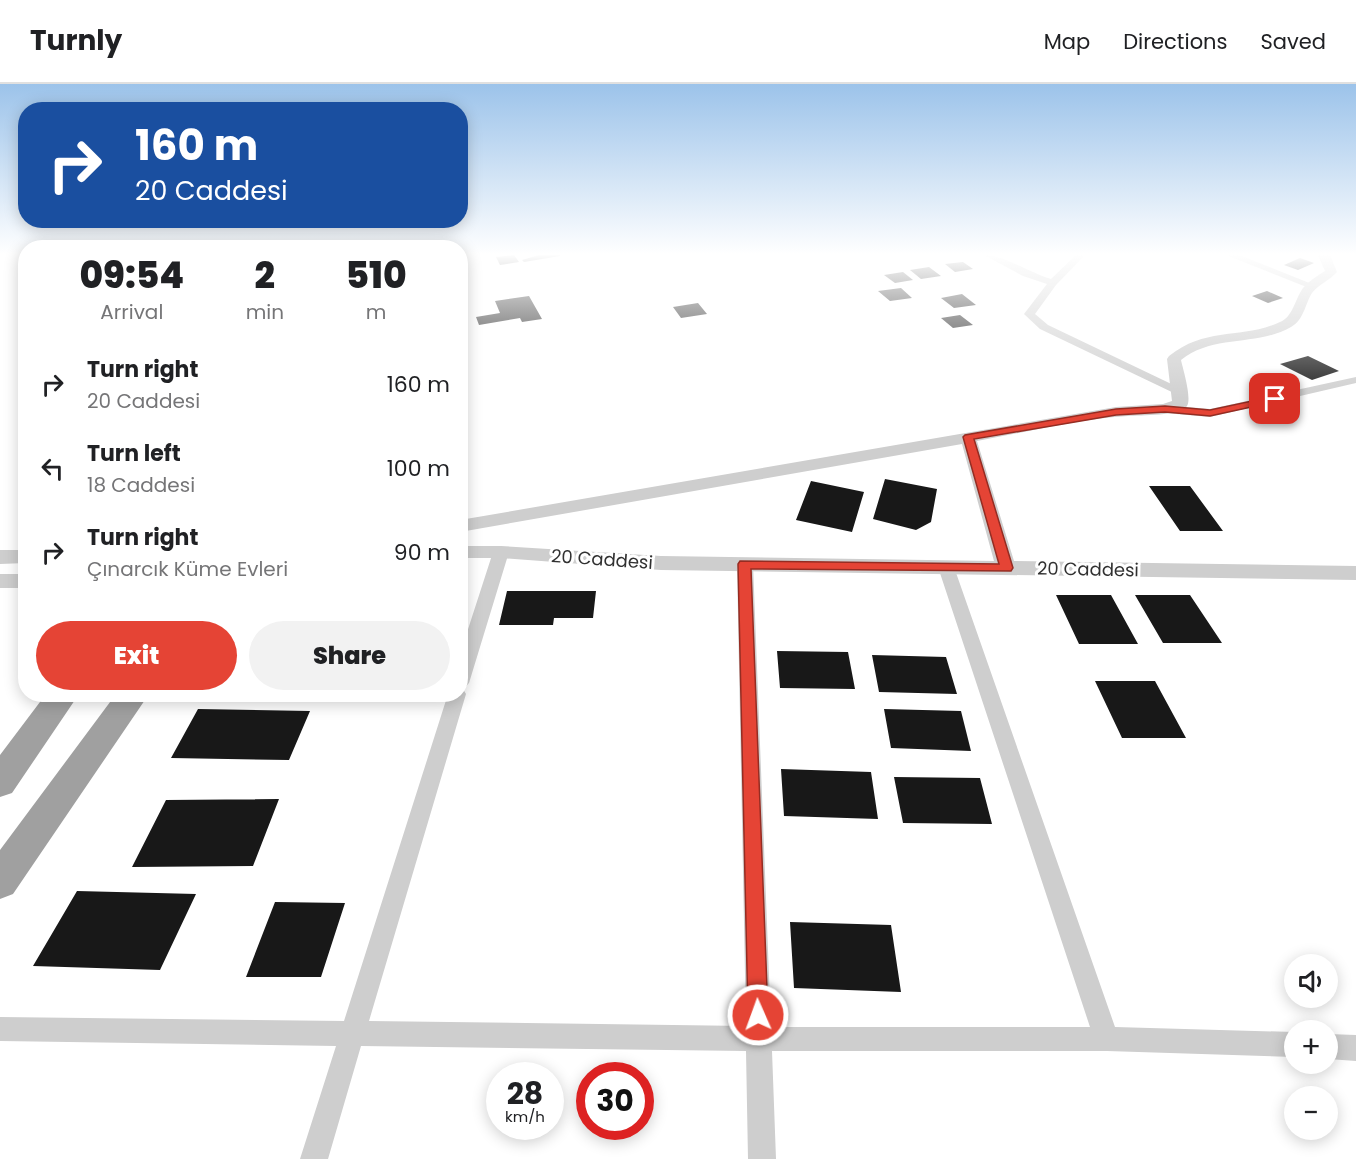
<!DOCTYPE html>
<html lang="en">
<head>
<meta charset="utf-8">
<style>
  :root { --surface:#fff; --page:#f2f2f2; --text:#202124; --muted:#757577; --line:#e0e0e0; --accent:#e54435 }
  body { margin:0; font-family:Poppins,sans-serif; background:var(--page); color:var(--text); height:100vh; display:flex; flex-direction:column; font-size:22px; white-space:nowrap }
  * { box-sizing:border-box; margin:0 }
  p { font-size:20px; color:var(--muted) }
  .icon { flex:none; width:33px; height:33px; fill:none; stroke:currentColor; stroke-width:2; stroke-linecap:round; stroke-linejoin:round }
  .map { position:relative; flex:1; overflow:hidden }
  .drawer { position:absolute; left:18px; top:156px; width:450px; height:462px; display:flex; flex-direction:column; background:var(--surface); border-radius:24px; box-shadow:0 3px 15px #0003 }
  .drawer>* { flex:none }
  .hud { position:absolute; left:18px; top:18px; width:450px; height:126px; border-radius:24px; box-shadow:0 3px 15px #0003; background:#1a4fa0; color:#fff; overflow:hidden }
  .fabs { position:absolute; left:1284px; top:870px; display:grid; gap:12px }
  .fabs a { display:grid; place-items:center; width:54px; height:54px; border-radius:50%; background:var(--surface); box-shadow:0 3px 15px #0003; font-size:30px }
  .speed { position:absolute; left:486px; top:978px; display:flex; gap:12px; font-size:30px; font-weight:700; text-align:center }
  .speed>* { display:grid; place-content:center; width:78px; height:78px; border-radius:50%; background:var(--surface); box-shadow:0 3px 15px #0003; line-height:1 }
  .speed small { font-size:15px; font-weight:400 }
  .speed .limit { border:9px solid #d22; background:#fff; color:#111 }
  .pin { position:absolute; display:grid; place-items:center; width:51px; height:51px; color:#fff; margin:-26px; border-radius:12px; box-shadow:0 3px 9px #0006 }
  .me { position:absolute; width:66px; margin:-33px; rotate:358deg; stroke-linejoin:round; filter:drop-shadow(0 0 4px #0008) }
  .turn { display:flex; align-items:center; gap:21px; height:126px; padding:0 18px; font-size:27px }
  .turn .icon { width:78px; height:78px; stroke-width:2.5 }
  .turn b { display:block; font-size:42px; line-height:51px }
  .eta { display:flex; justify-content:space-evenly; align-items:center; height:102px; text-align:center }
  .eta b { font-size:36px; font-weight:800; line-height:42px }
  .cta { display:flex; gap:12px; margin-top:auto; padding:12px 18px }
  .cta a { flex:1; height:69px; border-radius:36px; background:var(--accent); color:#fff; font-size:24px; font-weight:800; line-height:69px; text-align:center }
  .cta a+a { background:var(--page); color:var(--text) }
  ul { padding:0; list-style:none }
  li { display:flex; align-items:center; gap:18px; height:84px; padding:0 18px }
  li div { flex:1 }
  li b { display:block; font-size:22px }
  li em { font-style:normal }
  header { display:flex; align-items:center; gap:36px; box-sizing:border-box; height:84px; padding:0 30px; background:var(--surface); border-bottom:2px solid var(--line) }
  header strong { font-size:28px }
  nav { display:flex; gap:33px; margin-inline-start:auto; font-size:21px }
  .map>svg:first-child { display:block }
</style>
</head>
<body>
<header>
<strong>Turnly</strong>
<nav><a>Map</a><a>Directions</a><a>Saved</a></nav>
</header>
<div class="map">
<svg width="1356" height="1075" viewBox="0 0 1356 1075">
  <rect width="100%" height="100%" fill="#fff"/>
  <path fill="#181818" d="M514 171 519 178 500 181 496 173Z
    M539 171H560V172L524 178 522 176Z
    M1300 174 1314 179 1298 186 1284 181Z
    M963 178 973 185 955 188 945 180Z
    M929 183 941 192 921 195 910 186Z
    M903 188 913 196 895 199 884 191Z
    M901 204 912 214 890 217 878 207Z
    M1267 207 1283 214 1268 219 1252 212Z
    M962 210 976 221 954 224 941 214Z
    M529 212 542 235 522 238 520 234 479 241 476 233 500 229 495 217Z
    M698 219 707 230 681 234 673 223Z
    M960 231 973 241 953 244 941 234Z
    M1308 272 1339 287 1312 296 1280 280Z
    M885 395 937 405 931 438 916 446 873 435Z
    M811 397 864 408 852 448 796 436Z
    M1149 402H1190L1223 447H1180Z
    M507 507H596L593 534H554L553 541H499Z
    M1056 511H1111L1138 560H1079Z
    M1135 511H1190L1222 559H1163Z
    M777 567 848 568 855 605 780 604Z
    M872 571 946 573 957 610 879 608Z
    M1095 597H1155L1186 654H1122Z
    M198 625 310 627 289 676 171 674Z
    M884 625 961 627 971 667 891 664Z
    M781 685 871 688 878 735 784 732Z
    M894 693 980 694 992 740 903 739Z
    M279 715 253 782 132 783 166 716Z
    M77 807 196 810 160 886 33 882Z
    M275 818 345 819 321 893H246Z
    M790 838 891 841 901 908 794 904Z"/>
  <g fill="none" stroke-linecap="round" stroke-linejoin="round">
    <path fill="#cecece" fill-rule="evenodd" d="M984 171C1003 171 1031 189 1051 195L1076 171H1085L1056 201 1035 230 1048 241 1186 307 1180 311 1176 310 1040 245 1024 230 1047 200 1023 192Z
      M1226 171H1239L1317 202 1309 204Z
      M1356 293V299L1210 333 1165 329 1159 325 1165 321 1210 325Z
      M501 463 509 468 469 599 463 605 466 610 369 937 746 942 737 480 745 475 753 480 771 943H1090L938 483 946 478 954 483 1115 943 1294 948V973L1107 967H772L776 1075H748L746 967 361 962 328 1075H300L336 962 0 957V933L344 937 448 610H460V570L493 468Z
      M1328 950 1356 951V977L1328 975Z"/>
    <path fill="#cecece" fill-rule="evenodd" d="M1318 171H1330L1337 188C1330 196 1319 200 1312 209 1305 220 1304 236 1291 243 1256 263 1214 250 1181 276 1183 285 1192 314 1187 322 1180 332 1140 331 1128 332 1078 335 1027 348 977 357L1014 477 1356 482V496L661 486 501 474H460V462H501L661 472 994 477 962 360 460 448V436L1116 323 1163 320 1172 317 1167 275 1169 272C1207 242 1241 256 1280 238 1293 233 1295 215 1303 204 1309 197 1317 192 1325 187Z
      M0 466H26V479L0 480Z
      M0 490H26V504H0Z"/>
    <path fill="#a0a0a0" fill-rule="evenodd" d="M46 610H79L12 709 0 713V671Z
      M116 610H149L13 810 0 815V766Z"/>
  </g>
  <linearGradient id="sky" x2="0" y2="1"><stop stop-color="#9cc3ea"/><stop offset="0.53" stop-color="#fff"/><stop offset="1" stop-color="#fff" stop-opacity="0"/></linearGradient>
  <rect width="1356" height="321" fill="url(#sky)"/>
  <path fill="#e54435" stroke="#952c22" stroke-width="1.5" d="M1275 312 1279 313V317L1210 332 1165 328 1116 331 974 355 1013 484 1011 487 751 485 768 931 765 938 758 941 750 938 748 931 738 480 740 477 999 480 963 353 965 351 1116 325 1165 322 1210 326Z"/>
  <g text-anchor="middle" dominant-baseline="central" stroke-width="6" stroke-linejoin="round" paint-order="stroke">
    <g font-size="18" fill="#313131" stroke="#fff">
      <text transform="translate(602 475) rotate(4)">20 Caddesi</text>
      <text transform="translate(1088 485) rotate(1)">20 Caddesi</text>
    </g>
  </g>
</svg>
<div class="fabs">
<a><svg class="icon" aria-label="sound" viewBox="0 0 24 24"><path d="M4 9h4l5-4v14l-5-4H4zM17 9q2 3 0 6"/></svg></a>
<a>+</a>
<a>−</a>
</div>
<div class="speed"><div>28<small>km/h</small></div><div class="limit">30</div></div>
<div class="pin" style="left:1275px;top:315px;background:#d93025"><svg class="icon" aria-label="arrive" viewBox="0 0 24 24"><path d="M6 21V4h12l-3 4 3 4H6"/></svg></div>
<svg class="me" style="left:758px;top:931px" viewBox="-20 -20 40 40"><circle r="17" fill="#e54435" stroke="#fff" stroke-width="3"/><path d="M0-11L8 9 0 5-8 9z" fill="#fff"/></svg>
<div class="hud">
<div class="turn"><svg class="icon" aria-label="right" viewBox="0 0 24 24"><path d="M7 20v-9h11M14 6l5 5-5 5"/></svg><div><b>160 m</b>20 Caddesi</div></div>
</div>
<section class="drawer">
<div class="eta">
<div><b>09:54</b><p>Arrival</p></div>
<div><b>2</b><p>min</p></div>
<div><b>510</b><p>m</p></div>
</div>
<ul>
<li><svg class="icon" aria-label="right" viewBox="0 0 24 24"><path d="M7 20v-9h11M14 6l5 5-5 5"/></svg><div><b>Turn right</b><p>20 Caddesi</p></div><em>160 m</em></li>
<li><svg class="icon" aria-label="left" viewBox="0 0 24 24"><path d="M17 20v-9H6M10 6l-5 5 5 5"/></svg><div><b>Turn left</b><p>18 Caddesi</p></div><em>100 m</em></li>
<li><svg class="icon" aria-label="right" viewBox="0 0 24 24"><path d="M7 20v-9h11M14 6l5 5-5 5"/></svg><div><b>Turn right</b><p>Çınarcık Küme Evleri</p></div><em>90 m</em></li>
</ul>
<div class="cta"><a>Exit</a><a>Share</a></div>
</section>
</div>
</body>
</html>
